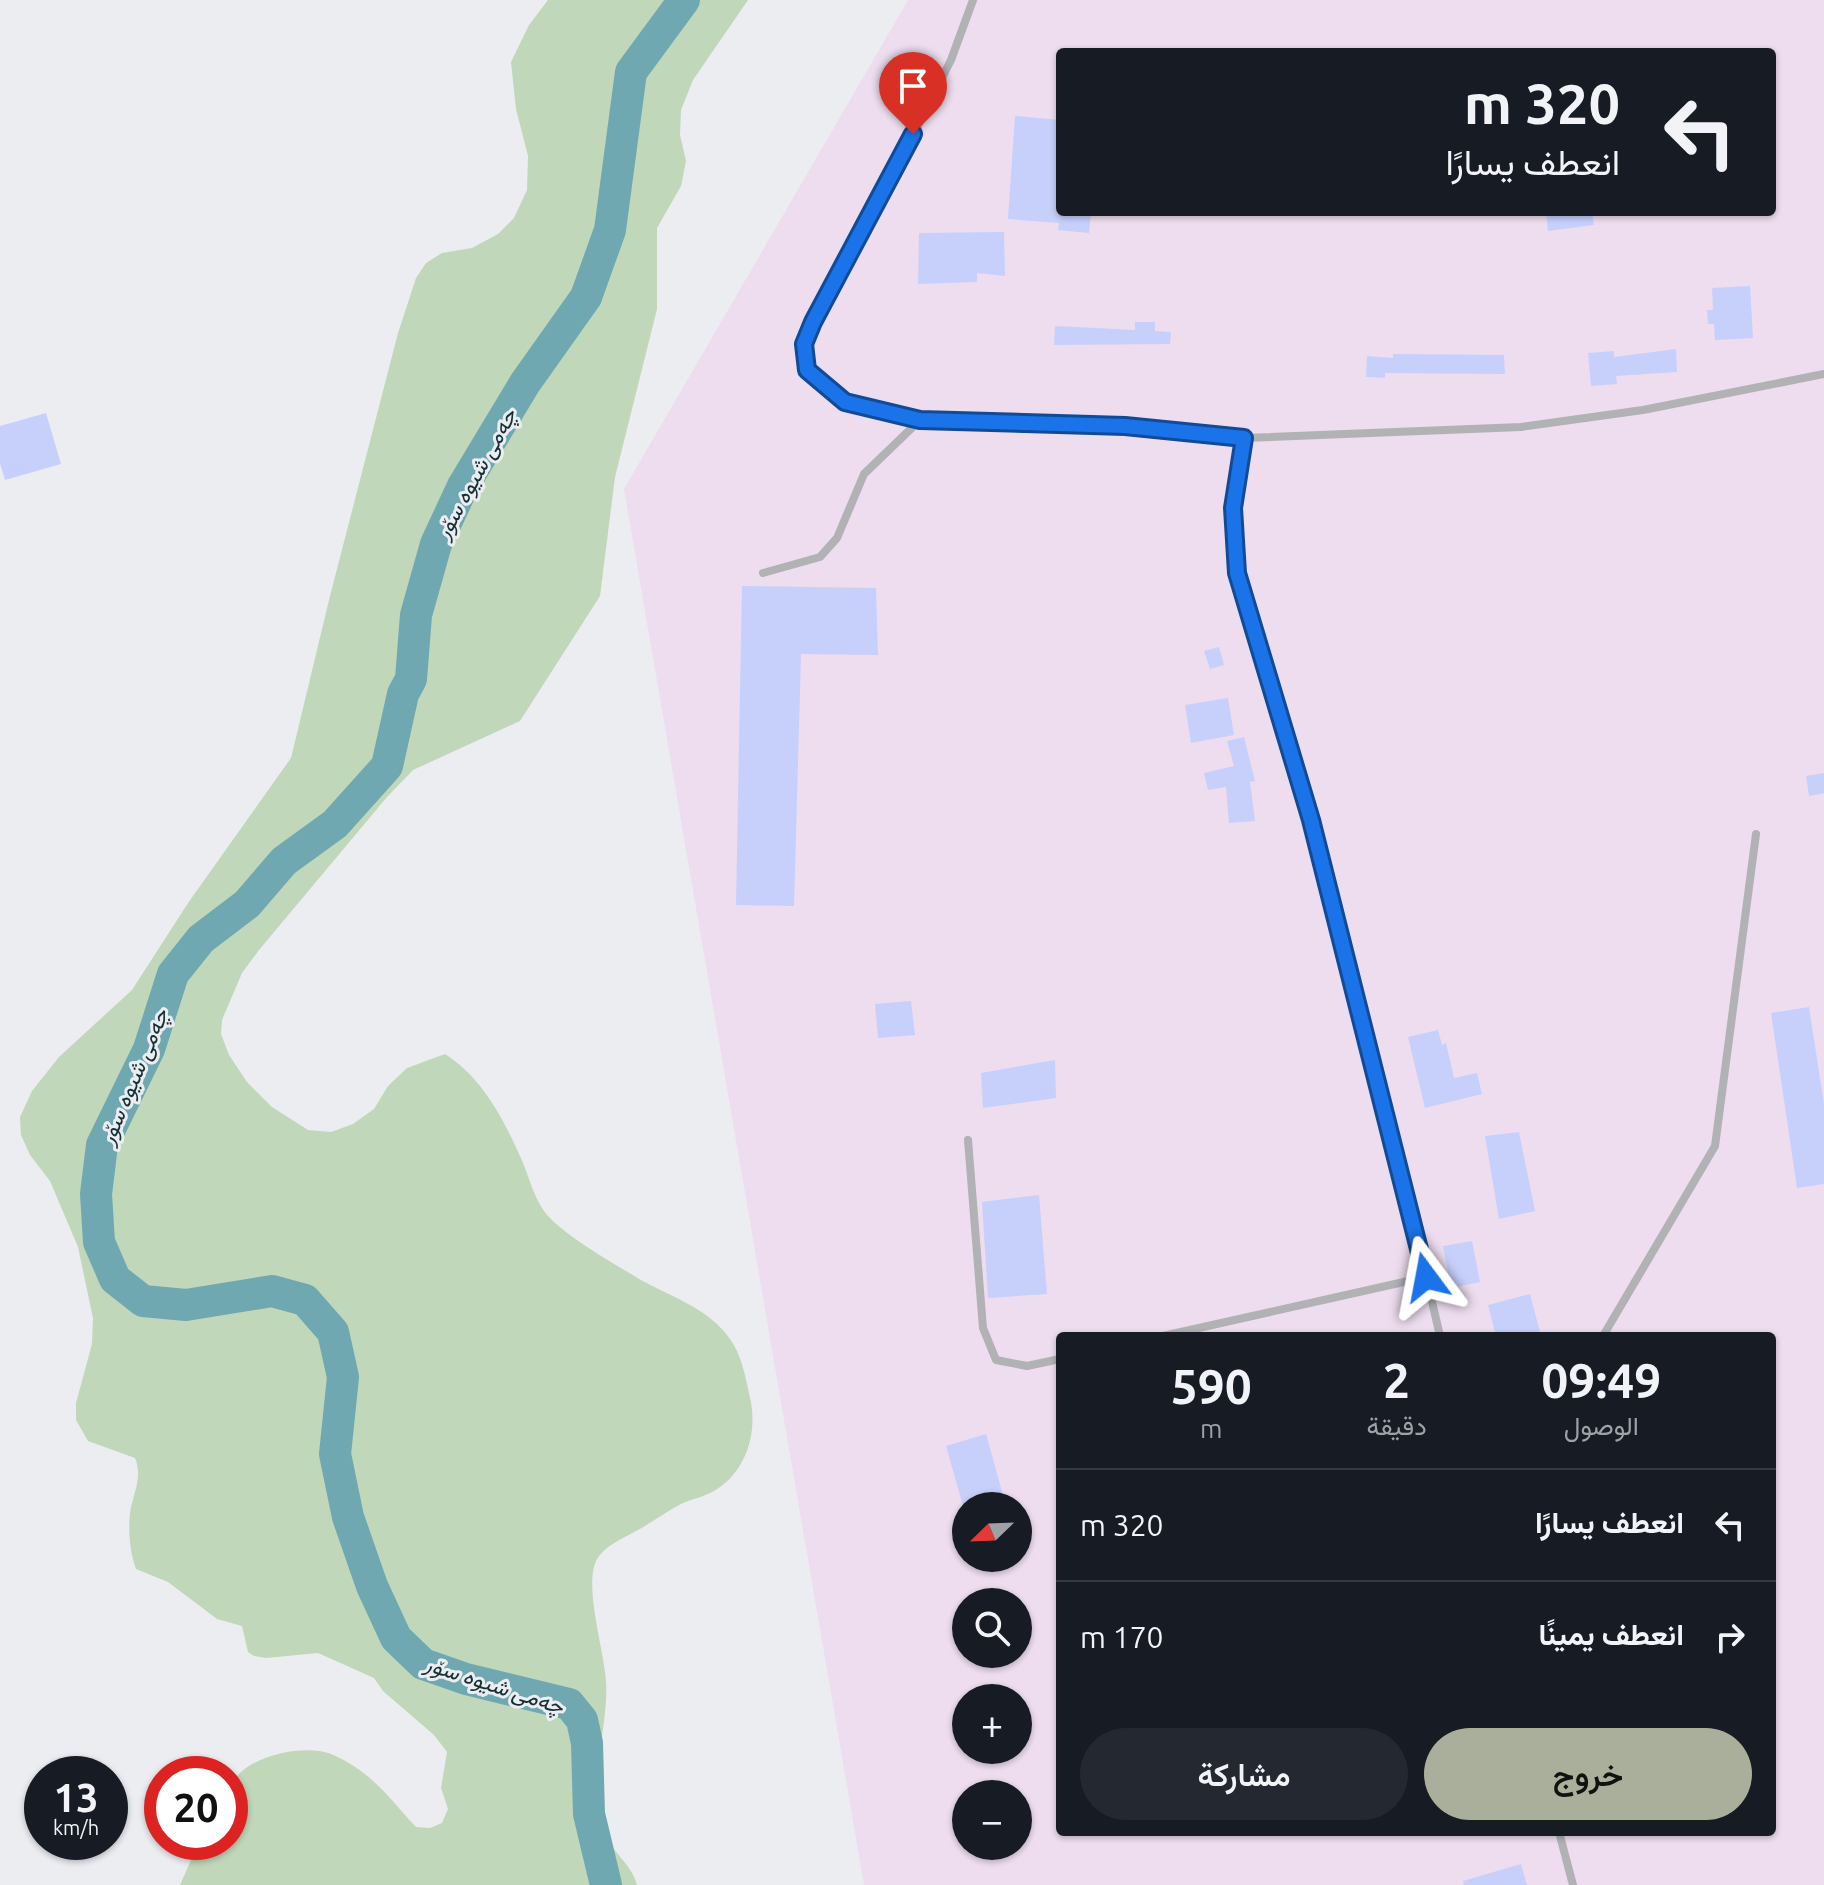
<!DOCTYPE html>
<html lang="ar">
<head>
<meta charset="utf-8">
<style>
  :root { --surface:#171b24; --page:#242831; --text:#f1f3f6; --muted:#9ea1a6; --line:#363941; --accent:#aaaf9b }
  body { margin:0; font-family:Ubuntu,Vazirmatn,sans-serif; background:var(--page); color:var(--text); direction:rtl; height:100vh; display:flex; flex-direction:column; font-size:30px; white-space:nowrap }
  * { box-sizing:border-box; margin:0 }
  p { font-size:26px; color:var(--muted) }
  .icon { flex:none; width:44px; height:44px; fill:none; stroke:currentColor; stroke-width:2; stroke-linecap:round; stroke-linejoin:round }
  .map { position:relative; flex:1; overflow:hidden; direction:ltr }
  .sheet { position:absolute; left:1056px; top:1332px; width:720px; height:504px; display:flex; flex-direction:column; background:var(--surface); border-radius:8px; box-shadow:0 2px 6px #0004; direction:rtl }
  .sheet>* { flex:none }
  .banner { position:absolute; left:1056px; top:48px; width:720px; height:168px; border-radius:8px; box-shadow:0 2px 6px #0004; direction:rtl; background:#171b24; color:var(--text); overflow:hidden }
  .needle { width:52px; rotate:247deg }
  .buttons { position:absolute; left:952px; top:1492px; display:grid; gap:16px }
  .buttons a { display:grid; place-items:center; width:80px; height:80px; border-radius:50%; background:var(--surface); box-shadow:0 2px 6px #0004; font-size:40px }
  .speed { position:absolute; left:24px; top:1756px; display:flex; gap:16px; font-size:40px; font-weight:700; text-align:center }
  .speed>* { display:grid; place-content:center; width:104px; height:104px; border-radius:50%; background:var(--surface); box-shadow:0 2px 6px #0004; line-height:1 }
  .speed small { font-size:20px; font-weight:400 }
  .speed .limit { border:12px solid #d22; background:#fff; color:#111 }
  .pin { position:absolute; display:grid; place-items:center; width:68px; height:68px; color:#fff; margin:-82px -34px; border-radius:50% 50% 50% 0; rotate:-45deg; box-shadow:0 0 8px #0007 }
  .pin .icon { rotate:45deg }
  .me { position:absolute; width:88px; margin:-44px; rotate:347deg; stroke-linejoin:round; filter:drop-shadow(0 0 6px #0008) }
  .turn { display:flex; align-items:center; gap:28px; height:168px; padding:0 24px; font-size:36px }
  .turn .icon { width:104px; height:104px; stroke-width:2.5 }
  .turn b { display:block; font-size:56px; line-height:68px }
  .eta { display:flex; justify-content:space-evenly; align-items:center; height:136px; text-align:center }
  .eta b { font-size:48px; font-weight:600; line-height:56px }
  .primary-button { display:flex; gap:16px; margin-top:auto; padding:16px 24px }
  .primary-button a { flex:1; height:92px; border-radius:48px; background:var(--accent); color:#111; font-size:32px; font-weight:600; line-height:92px; text-align:center }
  .primary-button a+a { background:var(--page); color:var(--text) }
  ul { padding:0; list-style:none }
  li { display:flex; align-items:center; gap:24px; height:112px; padding:0 24px; border-top:2px solid var(--line) }
  li div { flex:1 }
  li b { display:block; font-size:30px }
  li em { font-style:normal }
  .map>svg:first-child { display:block }
</style>
</head>
<body>
<div class="map">
<svg width="1824" height="1885" viewBox="0 0 1824 1885">
  <rect width="100%" height="100%" fill="#ecedf1"/>
  <path fill="#edddef" fill-rule="evenodd" d="M908 0H1824V1885H864L624 489ZM1060 52H1772V212H1060ZM1060 1336H1772V1832H1060ZM966 1506H1018V1558H966ZM966 1602H1018V1654H966ZM966 1698H1018V1750H966ZM966 1794H1018V1846H966Z"/>
  <path fill="#c0d7ba" d="M548 0H748L693 80 681 110 680 135 686 161 681 186 657 228V309L615 477 600 596 520 721 413 770 387 797 259 950 242 973 222 1020 221 1034 229 1055 247 1082 272 1107 308 1130 331 1132 353 1124 374 1109 388 1086 407 1068 445 1054C481 1077 502 1116 519 1154 530 1176 533 1201 551 1219 571 1239 611 1262 636 1277 669 1297 707 1306 730 1339 743 1357 746 1381 751 1402 757 1436 745 1473 714 1491 704 1497 691 1499 681 1504 664 1513 650 1524 634 1532 620 1540 604 1546 596 1561 584 1587 604 1650 606 1681 609 1723 589 1781 599 1819 607 1851 631 1861 637 1885H180L199 1842H230C230 1826 226 1802 231 1787 241 1757 301 1744 328 1753 337 1756 348 1762 355 1767 380 1783 396 1806 416 1827L430 1828 442 1823 448 1809 441 1788 447 1752 434 1735 383 1691 374 1678 318 1653 266 1658 254 1656 248 1652 242 1626 217 1619 168 1582 136 1569C130 1552 128 1532 130 1513 133 1493 143 1478 135 1458L88 1441 76 1420V1403L92 1344 93 1318 78 1247 50 1181 30 1155 21 1135 20 1117 32 1091 59 1057 132 990 188 903 291 758 330 596 398 333 416 278 426 263 442 253 472 248 498 234 514 218 527 190 528 156 516 109 511 62 529 25Z"/>
  <g fill="none" stroke-linecap="round" stroke-linejoin="round">
    <path stroke="#6fa8b1" stroke-width="32" d="M606 1885 589 1814 587 1743 582 1720 569 1704 466 1679 423 1664 396 1638 372 1586 348 1517 335 1454 343 1377 333 1332 305 1300 272 1291 186 1305 143 1301 115 1279 99 1242 96 1194 102 1145 149 1049 173 974 201 939 247 904 284 861 335 824 387 766 403 694 411 679 416 615 436 544 463 486 525 383 586 297 610 230 631 72 684 0"/>
  </g>
  <path fill="#c7d0fb" d="M1015 116 1060 120V212H1091L1089 233 1058 230 1059 223 1008 219Z
    M1546 212H1592L1594 225 1548 231Z
    M1004 232 1005 276 977 273V282L918 284 919 233Z
    M1750 286 1753 338 1715 340 1714 324H1708L1707 310H1713L1712 288Z
    M1135 322H1155V331L1171 332 1170 344 1054 345 1055 326 1135 330Z
    M1676 349 1677 372 1616 376 1617 384 1591 386 1588 353 1614 351V357Z
    M1393 354 1504 355 1505 374 1385 373V378L1366 377 1367 356 1393 358Z
    M46 413 61 464 5 480 0 464V426Z
    M742 586 876 588 878 655 801 654 794 906 736 905Z
    M1219 647 1224 665 1210 669 1204 651Z
    M1228 698 1234 735 1191 743 1185 705Z
    M1244 737 1255 781 1250 782 1255 821 1229 823 1226 787 1208 790 1204 773 1234 766 1227 741Z
    M1824 773V793L1809 796 1806 776Z
    M911 1001 915 1035 878 1038 875 1004Z
    M1809 1007 1824 1104V1184L1797 1188 1771 1013Z
    M1438 1030 1442 1045 1446 1043 1454 1078 1477 1073 1482 1094 1425 1108 1408 1037Z
    M1055 1060 1056 1098 983 1108 981 1073Z
    M1519 1132 1535 1211 1499 1219 1485 1136Z
    M1039 1195 1047 1294 988 1298 982 1202Z
    M1472 1241 1480 1282 1451 1288 1443 1246Z
    M1530 1294 1541 1336H1496L1488 1305Z
    M986 1434 1006 1506H963L946 1446Z
    M1521 1864 1527 1885H1464L1463 1881Z"/>
  <g fill="none" stroke-linecap="round" stroke-linejoin="round">
    <path stroke="#b0b2b3" stroke-width="8" d="M973 0 951 60 876 209 813 322 804 344 807 370 845 402 920 420 1125 426 1244 438 1233 508 1237 573 1311 820 1394 1138 1440 1336
      M1244 438 1521 427 1643 410 1824 374
      M763 573 820 557 837 538 864 474 920 420
      M968 1140 983 1328 996 1360 1027 1366 1060 1359
      M1163 1336 1426 1277
      M1603 1336 1715 1146 1756 834
      M1559 1832 1573 1885"/>
  </g>
  <g fill="none" stroke-linecap="round" stroke-linejoin="round">
    <defs>
      <path id="route" d="M913 134 813 322 804 344 807 370 845 402 920 420 1125 426 1244 438 1233 508 1237 573 1311 820 1426 1277"/>
    </defs>
    <use href="#route" stroke="#114b97" stroke-width="20"/>
    <use href="#route" stroke="#1a73e8" stroke-width="14"/>
  </g>
  <g text-anchor="middle" dominant-baseline="central" stroke-width="6" stroke-linejoin="round" paint-order="stroke">
    <g font-size="22" font-style="italic" fill="#133035" stroke="#ecedf1">
      <text transform="translate(475 473) rotate(-61)">چەمی شیوە سۆر</text>
      <text transform="translate(133 1076) rotate(-67)">چەمی شیوە سۆر</text>
      <text transform="translate(495 1684) rotate(18)">چەمی شیوە سۆر</text>
    </g>
  </g>
</svg>
<div class="buttons">
<a><svg class="needle" viewBox="-14 -14 28 28"><path d="M0-13l5 13h-10z" fill="#e53935"/><path d="M0 13l5-13h-10z" fill="#9ea1a6"/></svg></a>
<a><svg class="icon" aria-label="search" viewBox="0 0 24 24"><circle cx="10" cy="10" r="6"/><path d="M15 15l6 6"/></svg></a>
<a>+</a>
<a>−</a>
</div>
<div class="speed"><div>13<small>km/h</small></div><div class="limit">20</div></div>
<div class="pin" style="left:913px;top:134px;background:#d93025"><svg class="icon" aria-label="arrive" viewBox="0 0 24 24"><path d="M6 21V4h12l-3 4 3 4H6"/></svg></div>
<svg class="me" style="left:1426px;top:1277px" viewBox="-20 -20 40 40"><path d="M0-17L14 15 0 8-14 15z" fill="#1a73e8" stroke="#fff" stroke-width="4"/></svg>
<div class="banner">
<div class="turn"><svg class="icon" aria-label="left" viewBox="0 0 24 24"><path d="M17 20v-9H6M10 6l-5 5 5 5"/></svg><div><b>320 m</b>انعطف يسارًا</div></div>
</div>
<section class="sheet">
<div class="eta">
<div><b>09:49</b><p>الوصول</p></div>
<div><b>2</b><p>دقيقة</p></div>
<div><b>590</b><p>m</p></div>
</div>
<ul>
<li><svg class="icon" aria-label="left" viewBox="0 0 24 24"><path d="M17 20v-9H6M10 6l-5 5 5 5"/></svg><div><b>انعطف يسارًا</b></div><em>320 m</em></li>
<li><svg class="icon" aria-label="right" viewBox="0 0 24 24"><path d="M7 20v-9h11M14 6l5 5-5 5"/></svg><div><b>انعطف يمينًا</b></div><em>170 m</em></li>
</ul>
<div class="primary-button"><a>خروج</a><a>مشاركة</a></div>
</section>
</div>
</body>
</html>
